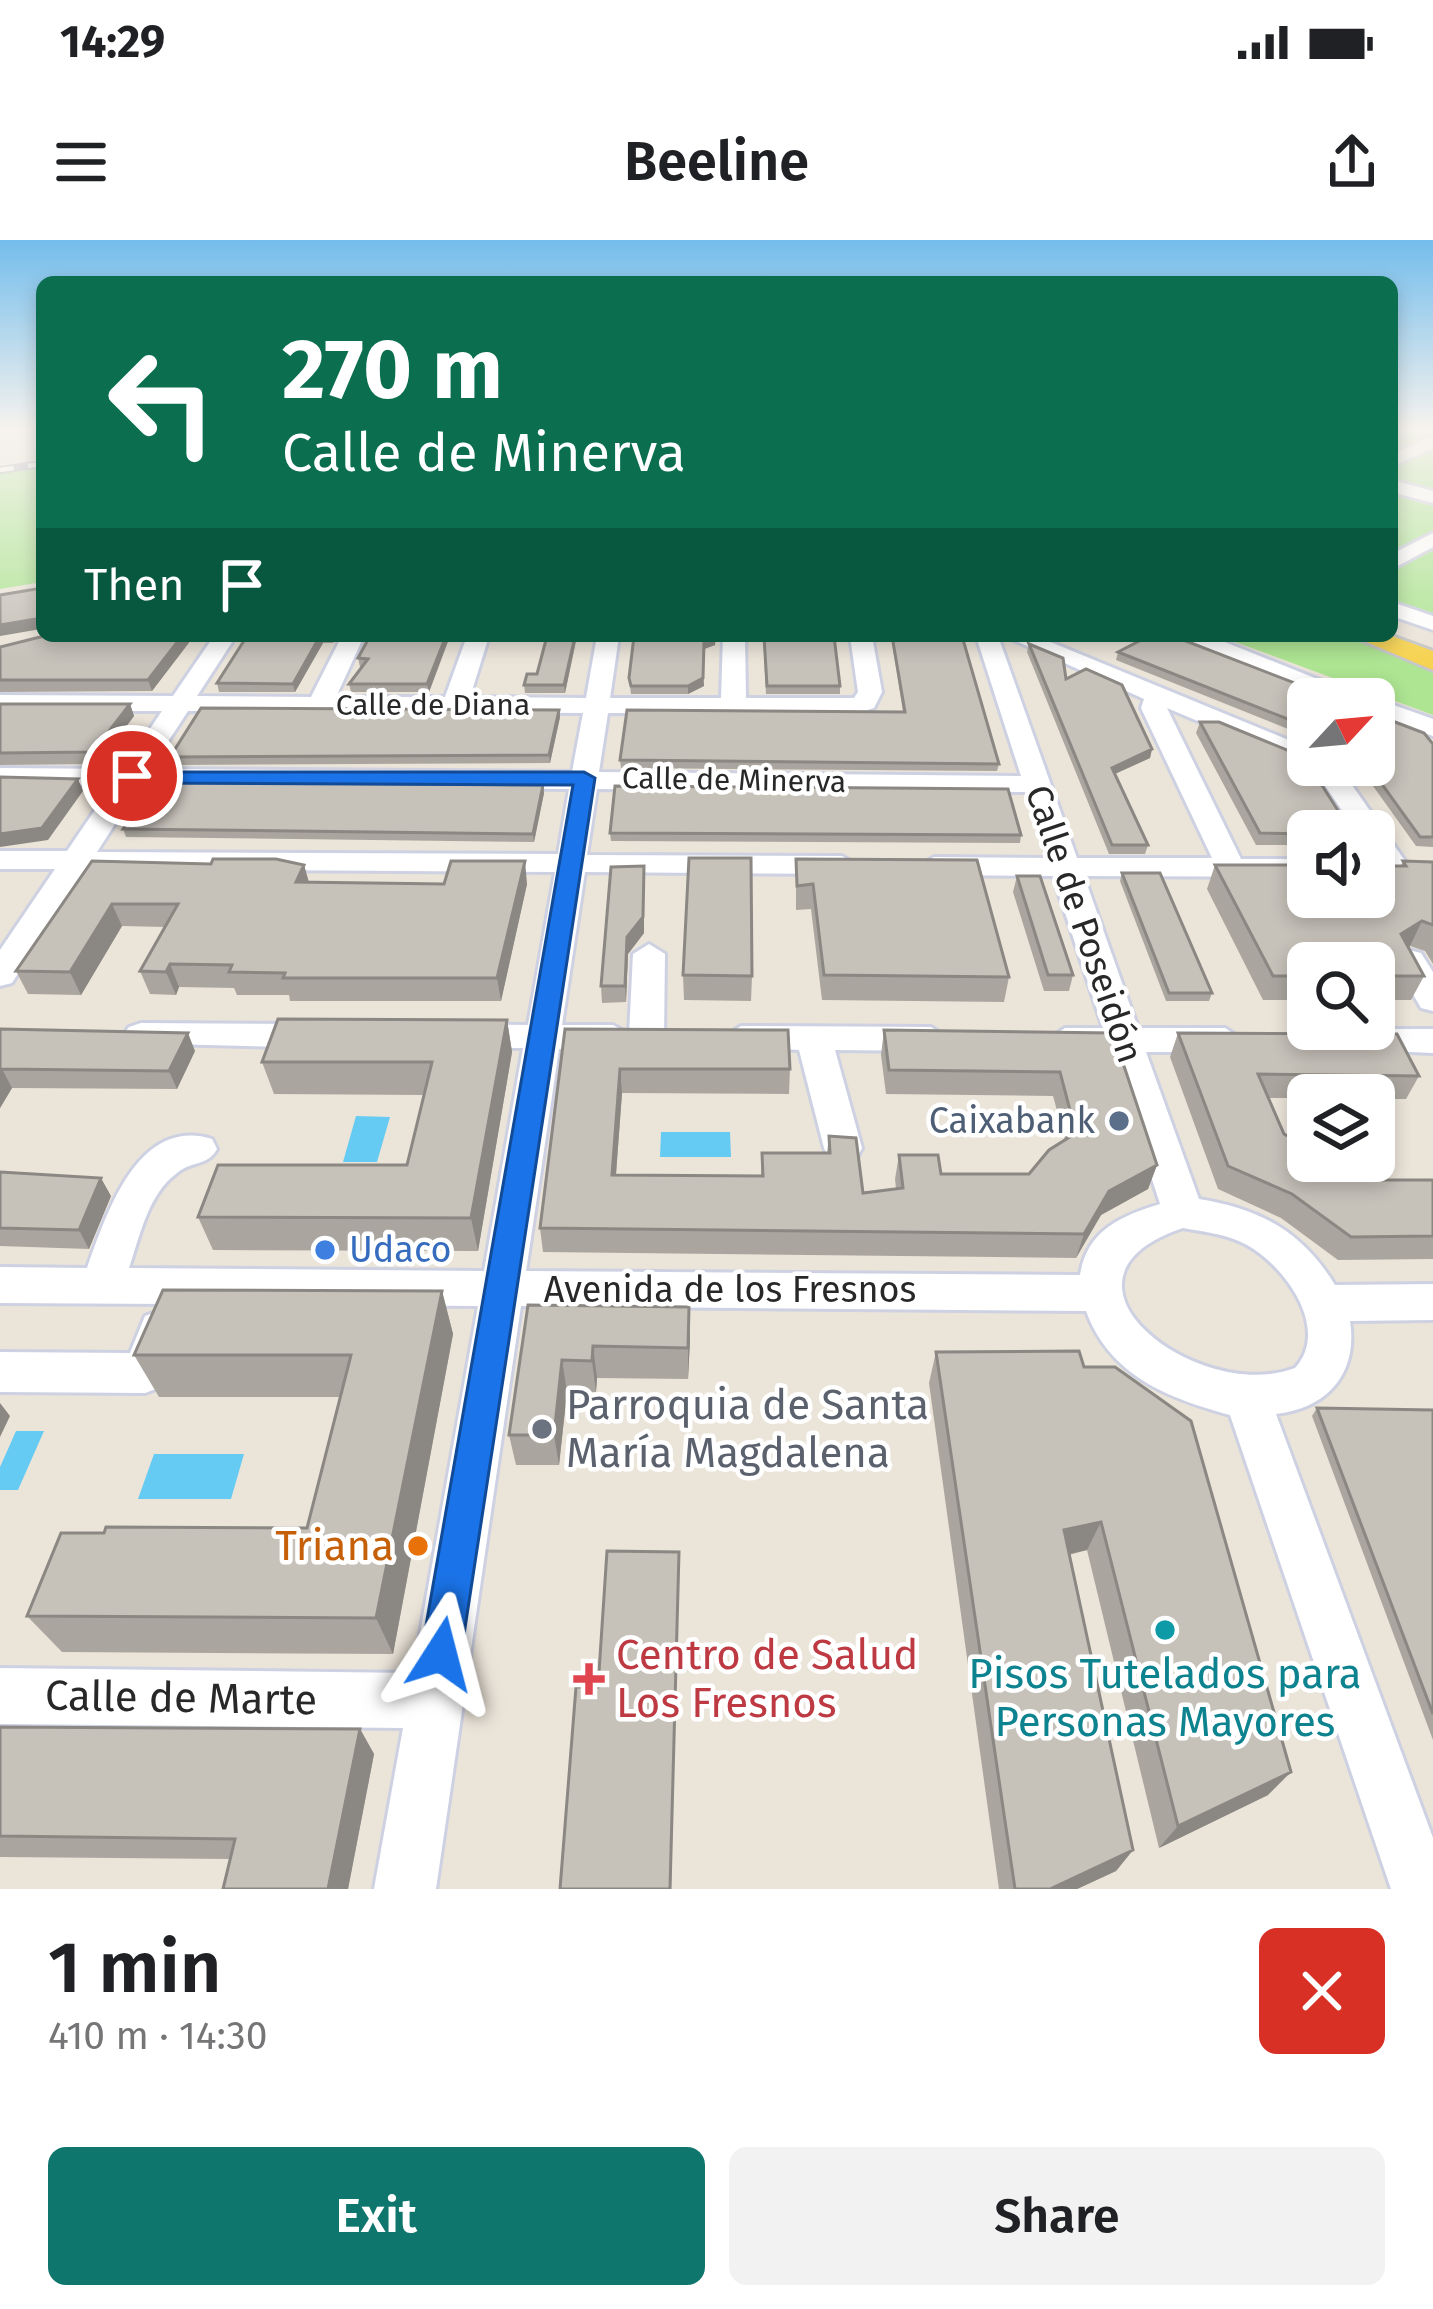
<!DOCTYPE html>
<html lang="en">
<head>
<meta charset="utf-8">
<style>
  :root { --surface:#fff; --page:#f2f2f2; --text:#202124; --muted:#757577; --accent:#0f766e }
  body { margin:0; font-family:"Fira Sans",sans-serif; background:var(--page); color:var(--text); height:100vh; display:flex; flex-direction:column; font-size:45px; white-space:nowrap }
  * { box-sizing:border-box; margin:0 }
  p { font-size:39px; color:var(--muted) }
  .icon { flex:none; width:66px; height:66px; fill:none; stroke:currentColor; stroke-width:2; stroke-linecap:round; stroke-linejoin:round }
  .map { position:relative; height:1649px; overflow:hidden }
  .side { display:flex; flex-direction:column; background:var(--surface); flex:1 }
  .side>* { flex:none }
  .banner { position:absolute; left:36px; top:36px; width:1362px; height:366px; border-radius:18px; box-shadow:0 6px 18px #0003; background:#0b6e4f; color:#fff; overflow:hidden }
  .needle { width:78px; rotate:64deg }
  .fabs { position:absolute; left:1287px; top:438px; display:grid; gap:24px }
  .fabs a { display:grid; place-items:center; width:108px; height:108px; border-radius:18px; background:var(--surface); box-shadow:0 6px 18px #0003; font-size:60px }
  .pin { position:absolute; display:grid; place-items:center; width:102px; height:102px; color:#fff; margin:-51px; border:6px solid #fff; border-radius:50%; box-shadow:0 3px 12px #0007 }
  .me { position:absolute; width:132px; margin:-66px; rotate:9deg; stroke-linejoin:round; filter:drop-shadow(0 0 9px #0008) }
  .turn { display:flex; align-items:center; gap:42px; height:252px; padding:0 48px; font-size:54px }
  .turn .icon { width:156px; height:156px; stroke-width:2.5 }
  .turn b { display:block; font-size:84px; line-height:102px }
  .then { display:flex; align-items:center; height:114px; padding:0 48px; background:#0003; gap:24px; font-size:45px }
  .round { display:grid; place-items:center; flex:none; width:126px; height:126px; border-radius:18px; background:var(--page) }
  .overview { display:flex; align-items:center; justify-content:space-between; height:204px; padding:0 48px }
  h1 { font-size:72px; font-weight:600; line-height:90px }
  .primary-button { display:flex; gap:24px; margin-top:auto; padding:24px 48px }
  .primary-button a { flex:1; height:138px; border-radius:18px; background:var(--accent); color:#fff; font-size:48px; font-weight:600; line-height:138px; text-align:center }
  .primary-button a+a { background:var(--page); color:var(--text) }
  .status { display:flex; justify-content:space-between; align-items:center; height:84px; padding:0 60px; background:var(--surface); direction:ltr }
  .status svg { height:33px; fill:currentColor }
  header { display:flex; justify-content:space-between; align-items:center; height:156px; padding:0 48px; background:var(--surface); font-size:54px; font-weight:600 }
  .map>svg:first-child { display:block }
</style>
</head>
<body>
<div class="status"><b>14:29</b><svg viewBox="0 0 49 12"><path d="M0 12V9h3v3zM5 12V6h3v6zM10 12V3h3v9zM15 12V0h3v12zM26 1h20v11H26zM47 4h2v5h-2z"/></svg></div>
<header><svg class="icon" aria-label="menu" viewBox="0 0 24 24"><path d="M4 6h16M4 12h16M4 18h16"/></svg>Beeline<svg class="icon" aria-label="share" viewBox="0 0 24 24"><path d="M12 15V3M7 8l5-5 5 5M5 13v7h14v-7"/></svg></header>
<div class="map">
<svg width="1433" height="1649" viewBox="0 0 1433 1649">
  <rect width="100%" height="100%" fill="#ebe4d9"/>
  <path fill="#ade592" d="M1392 188H1433V383L1392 369Z
    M42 227V342L0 349V232Z
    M1219 396H1351L1433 426V475Z"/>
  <path fill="#66cbf3" d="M356 876 390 877 377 922H343Z
    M661 892H730L731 917H660Z
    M16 1191H44L18 1250H0V1227Z
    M154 1214H244L231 1259H138Z"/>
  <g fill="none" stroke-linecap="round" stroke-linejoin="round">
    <defs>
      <path id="minor" d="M1433 196V208L1392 226V214Z
        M1392 240 1433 251V263L1392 252Z
        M1433 293V307L1392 329V314Z
        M1392 362 1433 376V390L1392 376Z
        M214 396H236L197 456 311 457 342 396H364L336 457H445L467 396H489L470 457 586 458 597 396H619L610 458H721L723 396H745L746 458H854L858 452 850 396H872L882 452 874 468 855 474 608 473 599 532 1021 536 976 396H998L1077 618H1212L1141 468 1144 459 1005 396H1036L1308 508V525H1338L1410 628 1406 634H1384L1374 619V591H1356L1311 525 1299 524 1167 468 1241 619H1308V637L1084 636 1138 788H1225L1243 800 1225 812H1146L1199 959C1260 969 1302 991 1335 1045L1433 1044V1080L1350 1081C1358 1132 1329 1168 1276 1174L1433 1598V1649H1391L1230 1175C1168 1158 1110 1136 1086 1071L521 1066 436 1649H374L403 1488 0 1484V1428L413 1433 478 1066 0 1063V1027L87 1028C106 976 137 876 212 899L217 909C208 926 191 921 177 933 148 954 140 996 129 1028L484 1031 523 808H465L447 796 465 784 528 785 555 632 85 629 12 743 0 746V710L55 629H0V611H67L112 545 0 544V528L123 529 162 471H0V455L173 456ZM188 471 583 473 572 532 150 529ZM140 545 569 549 558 614 97 612ZM597 549 1026 552 1048 618 934 617 919 626 934 635 1053 636 1103 788H1065L1047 800 1065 812H1111L1160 964C1121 976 1087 990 1080 1035L526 1031 559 809H613L629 799 646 810 664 798 665 714 649 704 633 714 629 794 613 785H562L585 632 842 634 857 625 842 616 587 615ZM1183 988C1205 992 1227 994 1247 1005 1285 1026 1331 1089 1295 1128 1199 1165 1031 1039 1183 988Z
        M1178 396H1210L1367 459H1332Z
        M1374 458 1433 479V496L1374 475Z
        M1409 710 1421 713 1433 732V771L1421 768 1393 720Z
        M141 783 319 784 337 796 319 808 129 803 123 795 129 787Z
        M741 786 931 787 949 799 931 811 835 810 862 908 857 918H829L824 908 799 810 729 806 723 798Z
        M1353 789H1433V813L1341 809 1335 801Z
        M161 1070 177 1076 183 1089 161 1147 145 1153 0 1152V1112L130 1113 145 1076Z"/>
      <path id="major" d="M1352 396H1392L1433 411V430Z"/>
    </defs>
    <use href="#minor" stroke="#ced1e2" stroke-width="6"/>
    <use href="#major" stroke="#c7c7c7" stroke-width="6"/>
    <use href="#minor" fill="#fff" fill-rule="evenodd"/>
    <use href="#major" fill="#f6d353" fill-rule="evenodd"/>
    <defs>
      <path id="rail" d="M0 230 42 224"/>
    </defs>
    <use href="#rail" stroke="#9c9fb3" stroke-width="8"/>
    <use href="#rail" stroke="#fff" stroke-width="4.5" stroke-dasharray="14" stroke-linecap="butt"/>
  </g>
  <path fill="#aaa69f" d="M44 396H194L152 451 0 452V407Z
    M247 396H339L333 403H323L295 452H219L217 443Z
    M364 396H450L429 452H351L349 444 362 427H360L358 418 365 404Z
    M547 396H577L565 453H525L524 445 537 434Z
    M634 396 715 405 704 409V446L688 454H631L629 438Z
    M763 396 840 446V454H766Z
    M891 396H962L999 524 997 531 621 528 620 520 903 472Z
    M1029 404 1066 439 1152 509 1150 518 1115 534 1148 605 1145 614H1109L1027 412Z
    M1118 412 1308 459V497L1116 420Z
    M0 464H130L134 476 98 524 0 525Z
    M559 470 560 477 550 523 173 525 170 517Z
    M1200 482 1308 591V605H1256L1196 493Z
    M1433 504V607L1416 606 1358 525H1374Z
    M543 545 544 553 534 602 126 597 123 589Z
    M610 593 1021 595 1020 603 611 601Z
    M796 619 1009 737 1004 762 822 760 811 669 796 670Z
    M92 621 304 625 309 642 527 644 501 761H290L289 755H237L234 748 179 747 176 755 150 754 140 731 165 687 122 686 81 755 28 754 16 731Z
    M1403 621 1433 622V724L1425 711 1410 706 1408 707 1424 736 1411 760H1374V723H1308V760H1263L1207 649 1215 625 1401 626Z
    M644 626V693L628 714 626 762 602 763 601 746Z
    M1122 633 1212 753 1209 761H1166L1120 641Z
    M1017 636 1073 735 1069 751H1044L1013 652Z
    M683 735 752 736 751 761 684 760Z
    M507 780 512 812 478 1011 213 1010 198 977 407 925 424 855 274 854 262 822Z
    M0 789 195 811 177 849 12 848 0 868Z
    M565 789 790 829 789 854 622 853 616 935 761 936 762 913H827L829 896 863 953 896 949 895 939 899 915 941 934H1029L1065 900 1053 856 886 854 881 815 884 790 1113 793 1157 925 1148 949 1101 975 1076 1018 543 1012 540 988Z
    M1178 793 1419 836 1406 859H1374V855H1308V858H1268L1284 894 1371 940H1433V1019L1338 1020 1281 978 1218 949 1170 817Z
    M0 932 111 956 89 1009 0 1006Z
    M442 1051 453 1094 393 1414 62 1412 27 1376 104 1293 307 1288 340 1157H159L134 1115Z
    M528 1065 690 1099 688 1139 597 1138 596 1152H567L559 1225H516L509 1195Z
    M936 1112 1084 1127 1268 1555 1159 1608 1087 1310 1069 1315 1133 1610 1116 1631 1077 1649H999L929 1143Z
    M1317 1168 1433 1170V1500L1312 1176Z
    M0 1487 360 1489 374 1514 348 1649H223L230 1619 0 1617Z"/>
  <path fill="#8b8782" d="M37 378 41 389 0 396V385Z
    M182 396H194L152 451 148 440Z
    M320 396 323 403 295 452 293 444Z
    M446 396H450L429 452 427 444Z
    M575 396H577L565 453 564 445Z
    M716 396 715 405 704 409V402Z
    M703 438 704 446 688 454V446Z
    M130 464 134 476 98 524 93 512Z
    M559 470 560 477 550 523 549 515Z
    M1152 509 1150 518 1110 536 1112 528Z
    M78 539 83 551 48 600 0 607V594Z
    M543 545 544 553 534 602 533 594Z
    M525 621 527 644 501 761 497 738Z
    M304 625 310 647 296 642Z
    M644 626V693L628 714 626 762 625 746 627 697Z
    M112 664 122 686 81 755 70 732Z
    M1422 681 1410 706 1389 719 1401 694Z
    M170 724 179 747 176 755 166 732Z
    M507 780 512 812 478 1011 471 978Z
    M188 793 195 811 177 849 169 831Z
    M2 829 12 848 0 868V832Z
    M620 829 622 853 614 960 612 935Z
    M1157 925 1148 949 1101 975 1076 1018 1084 994 1109 951Z
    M101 938 111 956 89 1009 79 990Z
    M442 1051 453 1094 393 1414 376 1378Z
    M689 1067 690 1099 688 1139V1108Z
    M593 1106 597 1138 596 1152 592 1121Z
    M562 1120 567 1152 559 1225 554 1195Z
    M0 1163 10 1176 0 1197Z
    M1101 1282 1087 1310 1051 1318 1064 1290Z
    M679 1312 671 1649H670Z
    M360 1489 374 1514 348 1649H328Z
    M1291 1532 1268 1555 1159 1608 1178 1586Z
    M1133 1610 1116 1631 1077 1649H1050Z"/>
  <path fill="#c6c1b9" stroke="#8b8782" stroke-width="3" d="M42 348V378L0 385V355Z
    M44 396H182L148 440H0V407Z
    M247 396H320L293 444 217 443Z
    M367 396H446L427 444H349L368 419 358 418 370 396Z
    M547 396H575L564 445H524L527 434H537Z
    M634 396H715V398L704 402 703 438 688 446H631L629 438Z
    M764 396H834L840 446H767Z
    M892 396H962L999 524 620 520 627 470 905 472Z
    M1149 396H1173L1336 459H1308V487L1118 412Z
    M1029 404 1063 418 1066 439 1086 429 1122 445 1152 509 1112 528 1148 605H1112Z
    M0 464H130L93 512 0 513Z
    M201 468 559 470 549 515 170 517Z
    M1374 474 1424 493 1433 504V597H1420L1368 525H1374Z
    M1200 482H1219L1304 517 1351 591H1308V594L1260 593Z
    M0 537 78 539 42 588 0 594Z
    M154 542 543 545 533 594 123 589Z
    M615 546 1008 549 1021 595 610 593Z
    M689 618H751L752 736 683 735Z
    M213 619H276L304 625 296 642 444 644 451 621H525L497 738H283L285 733 229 732 232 725 170 724 166 732 140 731 178 664H112L70 732 16 731 92 621 211 624Z
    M796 619 977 620 1009 737 824 735 813 644 797 646Z
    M1403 621 1433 622V685L1422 681 1401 694 1424 736H1374V723H1308V736H1273L1215 625H1308V657H1374V626H1406Z
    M644 626 643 677 627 697 625 746H601L611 627Z
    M1122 633H1160L1212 753H1169Z
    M1017 636H1040L1073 735H1048Z
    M278 779 507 780 471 978 198 977 218 925H407L432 822H262Z
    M0 789 188 793 169 831 2 829 0 832Z
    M565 789 788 790 790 829H620L612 935 763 936 762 913H830L829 896 856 898 863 953 903 948 899 915H938L941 934H1029L1049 910 1076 893 1060 832 889 830 884 790 1113 793 1157 925 1109 951 1084 994 540 988Z
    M1178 793 1397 794 1419 836 1258 834 1284 894 1308 907V921H1335L1371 940H1433V996L1351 997 1292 954 1228 926Z
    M0 932 101 938 79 990 0 988Z
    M163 1050 442 1051 376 1378 27 1376 61 1293H104L106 1287 307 1288 351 1115H134Z
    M528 1065 689 1067 688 1108 593 1106 592 1121 562 1120 554 1195H509Z
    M1079 1111 1084 1127H1115L1191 1181 1291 1532 1178 1586 1101 1282 1064 1290 1133 1610 1050 1649H1015L936 1112Z
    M1317 1168 1433 1170V1474Z
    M607 1311 679 1312 670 1649H560L576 1447H598Z
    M0 1487 360 1489 328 1649H223L235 1599 0 1596Z"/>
  <linearGradient id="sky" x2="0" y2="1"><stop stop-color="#74bdec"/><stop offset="0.45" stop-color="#f6f3ee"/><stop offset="1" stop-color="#f6f3ee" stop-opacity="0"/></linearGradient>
  <rect width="1433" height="419" fill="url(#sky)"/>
  <path fill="#1a73e8" stroke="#114b97" stroke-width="3" d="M125 532H584L595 538 461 1414 455 1429 441 1435 427 1429 421 1414 573 545 132 543 122 536Z"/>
  <circle fill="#5c6f8a" stroke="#fff" stroke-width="4.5" cx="1119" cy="881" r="12"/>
  <circle fill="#3f7fe0" stroke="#fff" stroke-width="4.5" cx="325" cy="1010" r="12"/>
  <circle fill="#6b7280" stroke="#fff" stroke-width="4.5" cx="542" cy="1189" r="12"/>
  <circle fill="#e8710a" stroke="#fff" stroke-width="4.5" cx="418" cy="1306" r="12"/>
  <circle fill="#0f9aa8" stroke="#fff" stroke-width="4.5" cx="1165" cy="1390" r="12"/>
  <path fill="#e0444e" stroke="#fff" stroke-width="4.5" d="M583 1421h12v12h12v12h-12v12h-12v-12h-12v-12h12z"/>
  <g text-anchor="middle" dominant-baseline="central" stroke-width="9" stroke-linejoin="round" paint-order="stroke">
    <g font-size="30" fill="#282828" stroke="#fff">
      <text x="433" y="465">Calle de Diana</text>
      <text transform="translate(734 540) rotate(1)">Calle de Minerva</text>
    </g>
    <g font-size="36" fill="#282828" stroke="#fff">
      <text transform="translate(1084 684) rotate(71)">Calle de Poseidón</text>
      <text x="730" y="1050">Avenida de los Fresnos</text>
    </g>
    <g font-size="36" fill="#4e5e75" stroke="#fff" text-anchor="end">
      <text x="1095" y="881">Caixabank</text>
    </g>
    <g font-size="36" fill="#366cbe" stroke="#fff" text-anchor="start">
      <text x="349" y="1010">Udaco</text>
    </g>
    <g font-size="42" fill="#5b616d" stroke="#fff" text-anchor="start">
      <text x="566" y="1165">Parroquia de Santa<tspan x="566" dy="48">María Magdalena</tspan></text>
    </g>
    <g font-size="42" fill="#c56008" stroke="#fff" text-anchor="end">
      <text x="394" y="1306">Triana</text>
    </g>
    <g font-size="42" fill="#be3a42" stroke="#fff" text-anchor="start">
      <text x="616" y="1415">Centro de Salud<tspan x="616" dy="48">Los Fresnos</tspan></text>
    </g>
    <g font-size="42" fill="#0d838f" stroke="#fff">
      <text x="1165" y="1434">Pisos Tutelados para<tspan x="1165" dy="48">Personas Mayores</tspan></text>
    </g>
    <g font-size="42" fill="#282828" stroke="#fff">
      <text transform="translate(181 1458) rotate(1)">Calle de Marte</text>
    </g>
  </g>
</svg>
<div class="fabs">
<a><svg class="needle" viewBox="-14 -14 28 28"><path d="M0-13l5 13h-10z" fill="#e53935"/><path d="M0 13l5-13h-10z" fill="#757577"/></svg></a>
<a><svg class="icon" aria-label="sound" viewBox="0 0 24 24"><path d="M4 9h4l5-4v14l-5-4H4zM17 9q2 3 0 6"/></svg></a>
<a><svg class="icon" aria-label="search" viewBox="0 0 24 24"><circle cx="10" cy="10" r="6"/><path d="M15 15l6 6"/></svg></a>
<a><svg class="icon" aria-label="layers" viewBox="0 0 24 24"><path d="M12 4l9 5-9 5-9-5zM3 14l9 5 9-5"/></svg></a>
</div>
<div class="pin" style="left:132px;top:536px;background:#d93025"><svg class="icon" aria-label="arrive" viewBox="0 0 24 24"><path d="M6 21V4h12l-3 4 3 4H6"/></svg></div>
<svg class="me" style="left:441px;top:1414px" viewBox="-20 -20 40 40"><path d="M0-17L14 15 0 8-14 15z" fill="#1a73e8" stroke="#fff" stroke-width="4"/></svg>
<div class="banner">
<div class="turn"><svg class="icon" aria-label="left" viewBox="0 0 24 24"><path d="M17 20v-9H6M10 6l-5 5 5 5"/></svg><div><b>270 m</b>Calle de Minerva</div></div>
<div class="then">Then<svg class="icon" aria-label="arrive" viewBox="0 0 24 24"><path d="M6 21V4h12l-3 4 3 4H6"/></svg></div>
</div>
</div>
<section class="side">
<div class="overview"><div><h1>1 min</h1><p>410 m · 14:30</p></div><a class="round" style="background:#d93025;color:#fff"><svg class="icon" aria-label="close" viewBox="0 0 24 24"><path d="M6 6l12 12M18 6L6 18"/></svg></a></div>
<div class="primary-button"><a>Exit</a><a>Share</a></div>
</section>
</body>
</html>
